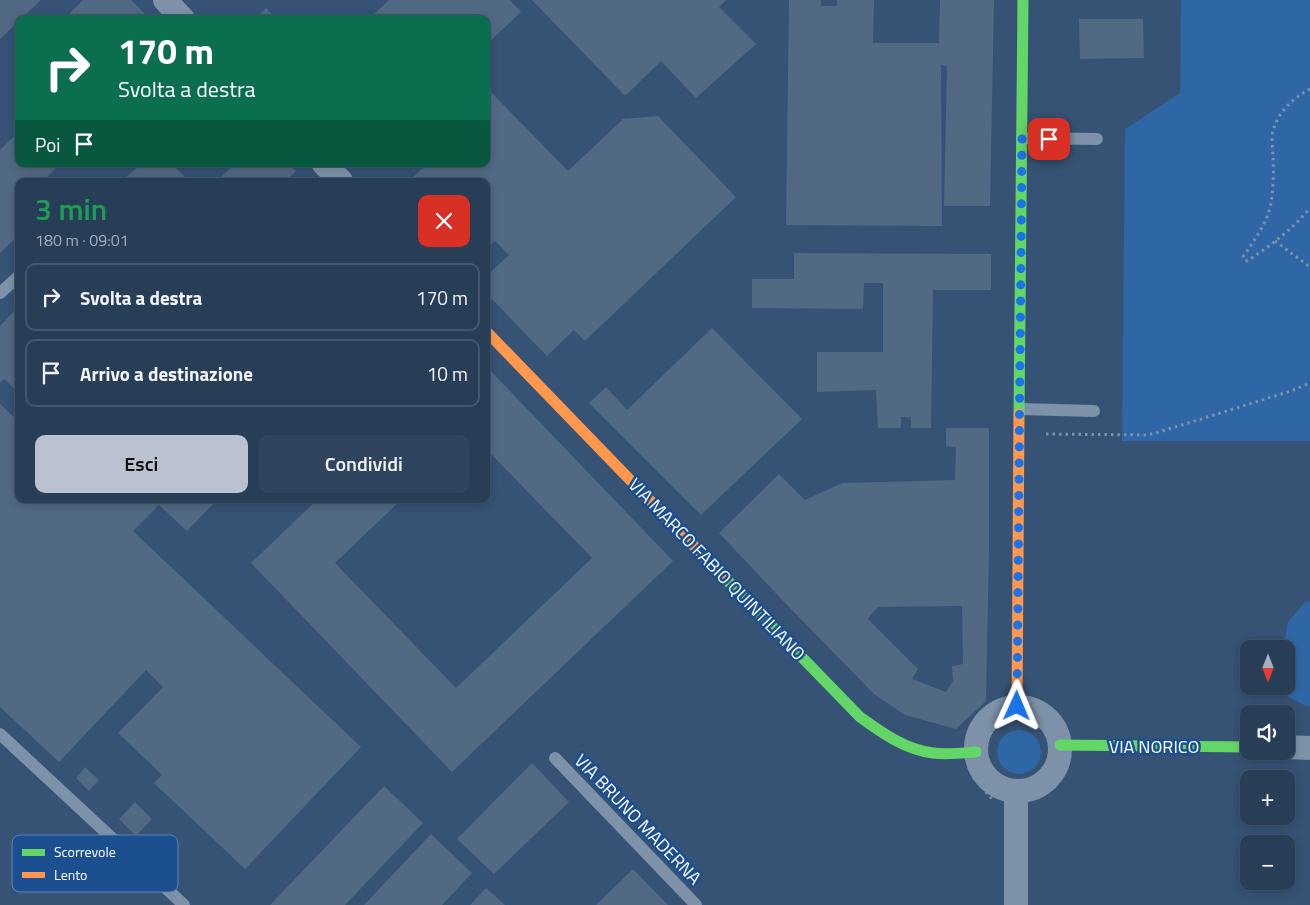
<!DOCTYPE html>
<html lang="it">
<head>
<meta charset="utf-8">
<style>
  :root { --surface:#283e57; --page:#30455d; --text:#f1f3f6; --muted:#a5aeba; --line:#44576d; --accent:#b9c2ce }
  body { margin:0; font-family:"Titillium Web",sans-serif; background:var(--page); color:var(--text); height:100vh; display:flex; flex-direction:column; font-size:19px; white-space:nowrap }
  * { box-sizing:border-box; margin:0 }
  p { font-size:16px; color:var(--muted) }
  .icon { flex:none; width:28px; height:28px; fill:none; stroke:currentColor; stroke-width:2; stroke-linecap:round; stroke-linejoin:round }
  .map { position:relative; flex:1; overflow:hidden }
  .details { position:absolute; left:15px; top:178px; width:475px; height:325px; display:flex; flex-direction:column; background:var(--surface); border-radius:10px; box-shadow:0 2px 8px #0003,0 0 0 1px var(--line) }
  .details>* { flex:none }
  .hud { position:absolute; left:15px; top:15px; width:475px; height:152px; border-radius:10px; box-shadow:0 2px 8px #0003,0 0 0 1px var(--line); background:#0b6e4f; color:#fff; overflow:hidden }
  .needle { width:32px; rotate:180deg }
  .fabs { position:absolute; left:1240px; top:640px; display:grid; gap:10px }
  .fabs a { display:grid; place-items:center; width:55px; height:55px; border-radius:10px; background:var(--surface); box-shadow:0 2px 8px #0003,0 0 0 1px var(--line); font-size:25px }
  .pin { position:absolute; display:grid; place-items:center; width:42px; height:42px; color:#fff; margin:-21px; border-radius:10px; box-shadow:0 2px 8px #0006 }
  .me { position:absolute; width:55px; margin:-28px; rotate:1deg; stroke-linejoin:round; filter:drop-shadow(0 0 4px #0008) }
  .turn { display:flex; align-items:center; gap:18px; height:105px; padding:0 20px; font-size:22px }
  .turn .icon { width:65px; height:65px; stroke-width:2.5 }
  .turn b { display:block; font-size:35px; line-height:42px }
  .then { display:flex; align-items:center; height:48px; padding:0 20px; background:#0003; gap:10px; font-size:19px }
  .round { display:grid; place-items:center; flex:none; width:52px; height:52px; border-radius:10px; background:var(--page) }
  .summary { display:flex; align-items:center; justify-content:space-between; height:85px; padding:0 20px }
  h1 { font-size:30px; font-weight:600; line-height:38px; color:#1e9e55 }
  .primary-button { display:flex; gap:10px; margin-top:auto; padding:10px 20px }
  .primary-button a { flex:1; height:58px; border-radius:10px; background:var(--accent); color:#111; font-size:20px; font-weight:600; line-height:58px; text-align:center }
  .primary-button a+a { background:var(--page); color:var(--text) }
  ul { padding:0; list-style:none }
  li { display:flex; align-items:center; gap:15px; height:68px; margin:0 10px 8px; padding:0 10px; border:2px solid var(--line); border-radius:10px }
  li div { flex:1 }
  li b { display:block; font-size:19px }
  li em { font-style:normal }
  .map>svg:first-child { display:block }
</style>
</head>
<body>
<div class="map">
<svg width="1310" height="905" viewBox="0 0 1310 905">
  <rect width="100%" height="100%" fill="#365274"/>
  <path fill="#2f66a5" d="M1181 0H1310V441H1122L1125 129 1180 93Z
    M1310 601V706H1306L1287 696 1283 686H1286V649H1283L1288 622 1305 602Z
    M997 752a22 22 0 1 1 44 0a22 22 0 1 1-44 0Z"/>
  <path fill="#526984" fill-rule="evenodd" d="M0 0H41L21 19H19V21L0 39Z
    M83 0H131L150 19H70L67 16Z
    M389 0H510L521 12 486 45V19H459L455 15 451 19H369Z
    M532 0H726L719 7 756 44 696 98 661 61 625 96Z
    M789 0H821V6H837V0H874L873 43H939L940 0H994L990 206H944L947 66 941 65 942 226 786 225Z
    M266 8 277 19H255Z
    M1079 19H1143L1144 58 1080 59Z
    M486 87 568 171 623 119 658 116 736 197 585 341 574 330 547 356 486 293V276L509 255 495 241 486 249V181H409L427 164H486Z
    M19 131V164H60L43 181H19V235L0 253V150Z
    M141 164H172L189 181H122Z
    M235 164H289L296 171 286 181H226L222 176Z
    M794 253 991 254V290H933L931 428H911V417H901V428H878L876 390 817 392V352H883V283H864L863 309 752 308V279H794Z
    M19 306V393L4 379 0 383V326Z
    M712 328 802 419 701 515 589 403 606 387 627 410Z
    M486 366 673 561 452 772 251 563 318 499H402L335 563 456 688 592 558 486 449Z
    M0 404 19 422V499H218L187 531 159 505 133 531 361 747 245 869 154 783 162 775 118 733 163 687 146 670 59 762 0 707Z
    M946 428H989V548L986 701 956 729 905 715 874 694 789 607 719 533 779 474 805 500 842 483 955 480 956 447 946 446ZM962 606 963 664 952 666 953 681 946 692 912 679 918 669 868 619 878 607Z
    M532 763 569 802 494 874 457 839Z
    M85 767 99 780 89 791 76 778Z
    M384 786 423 823 345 905H270Z
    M135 802 152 819 136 836 119 819Z
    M431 834 472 873 442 905H364Z
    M633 869 668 905H596Z
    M486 888 505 905H470Z"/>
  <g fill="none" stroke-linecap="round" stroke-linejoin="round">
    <path stroke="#7d92a8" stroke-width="3" stroke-dasharray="2.5 4" stroke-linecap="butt" d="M1310 89C1293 98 1278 112 1273 131 1271 139 1273 150 1273 158 1274 173 1273 189 1271 203 1267 224 1254 240 1243 257L1247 261C1270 246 1292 230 1310 208
      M1275 241 1310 267
      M1046 434 1146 435 1156 433 1291 391 1310 383
      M976 727 993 710
      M973 777 992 799"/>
    <path stroke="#7d92a8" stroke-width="12" d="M1022 138 1097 139
      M0 293 19 276
      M1020 409 1094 411
      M0 734 184 905
      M555 758 696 905"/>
    <path stroke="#7d92a8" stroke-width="24" d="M165 0 183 19
      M324 164 341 181
      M976 749a42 42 0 1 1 84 0a42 42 0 1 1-84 0Z
      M1286 747 1310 748
      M1016 905V791"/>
    <path stroke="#63d668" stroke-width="11" d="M1019 414 1023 0
      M725 578 860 717C882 733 906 750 933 753 947 755 962 753 976 752
      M1060 745 1249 747"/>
    <path stroke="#ff974d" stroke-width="11" d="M486 331 725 578
      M1017 706 1019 414"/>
  </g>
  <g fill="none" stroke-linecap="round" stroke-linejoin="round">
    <path stroke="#1a73e8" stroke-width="9" stroke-dasharray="0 16.2" d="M1017 706 1022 138 1049 139"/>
  </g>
  <g text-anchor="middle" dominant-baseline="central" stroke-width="5" stroke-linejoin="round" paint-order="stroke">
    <g font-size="18" fill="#fff" stroke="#1b4f8f">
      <text transform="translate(717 569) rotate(46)">VIA MARCO FABIO QUINTILIANO</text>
      <text x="1154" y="746">VIA NORICO</text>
      <text transform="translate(638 819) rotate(46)">VIA BRUNO MADERNA</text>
    </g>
  </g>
  <rect x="12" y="835" width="166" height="57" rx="8" fill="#1b4f8f" stroke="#5f84b1" stroke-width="1"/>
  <rect x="22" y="849" width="23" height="7" fill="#63d668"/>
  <rect x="22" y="872" width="23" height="6" fill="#ff974d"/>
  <g font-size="14" fill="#fff">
    <text x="54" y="857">Scorrevole</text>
    <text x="54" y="880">Lento</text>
  </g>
</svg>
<div class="fabs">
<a><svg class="needle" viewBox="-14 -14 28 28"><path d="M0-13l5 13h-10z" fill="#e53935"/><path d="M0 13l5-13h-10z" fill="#a5aeba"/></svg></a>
<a><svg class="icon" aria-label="sound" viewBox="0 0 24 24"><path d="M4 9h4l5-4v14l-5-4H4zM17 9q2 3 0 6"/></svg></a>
<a>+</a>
<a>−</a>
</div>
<div class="pin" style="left:1049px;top:139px;background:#d93025"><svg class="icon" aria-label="arrive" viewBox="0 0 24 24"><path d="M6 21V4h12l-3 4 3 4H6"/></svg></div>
<svg class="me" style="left:1017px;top:706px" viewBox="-20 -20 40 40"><path d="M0-17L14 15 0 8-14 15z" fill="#1a73e8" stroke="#fff" stroke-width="4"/></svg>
<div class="hud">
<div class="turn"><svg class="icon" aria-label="right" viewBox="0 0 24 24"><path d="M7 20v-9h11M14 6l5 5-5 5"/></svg><div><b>170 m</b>Svolta a destra</div></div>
<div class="then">Poi<svg class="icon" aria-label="arrive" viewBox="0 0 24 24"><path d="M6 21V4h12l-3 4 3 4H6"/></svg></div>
</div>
<section class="details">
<div class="summary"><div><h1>3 min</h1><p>180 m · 09:01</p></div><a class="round" style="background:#d93025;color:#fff"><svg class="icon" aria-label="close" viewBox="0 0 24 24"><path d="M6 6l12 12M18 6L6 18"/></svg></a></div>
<ul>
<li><svg class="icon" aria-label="right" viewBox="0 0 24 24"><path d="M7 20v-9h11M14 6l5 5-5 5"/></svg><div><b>Svolta a destra</b></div><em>170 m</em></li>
<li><svg class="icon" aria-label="arrive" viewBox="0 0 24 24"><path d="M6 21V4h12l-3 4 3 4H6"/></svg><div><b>Arrivo a destinazione</b></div><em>10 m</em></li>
</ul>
<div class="primary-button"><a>Esci</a><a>Condividi</a></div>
</section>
</div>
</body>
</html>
